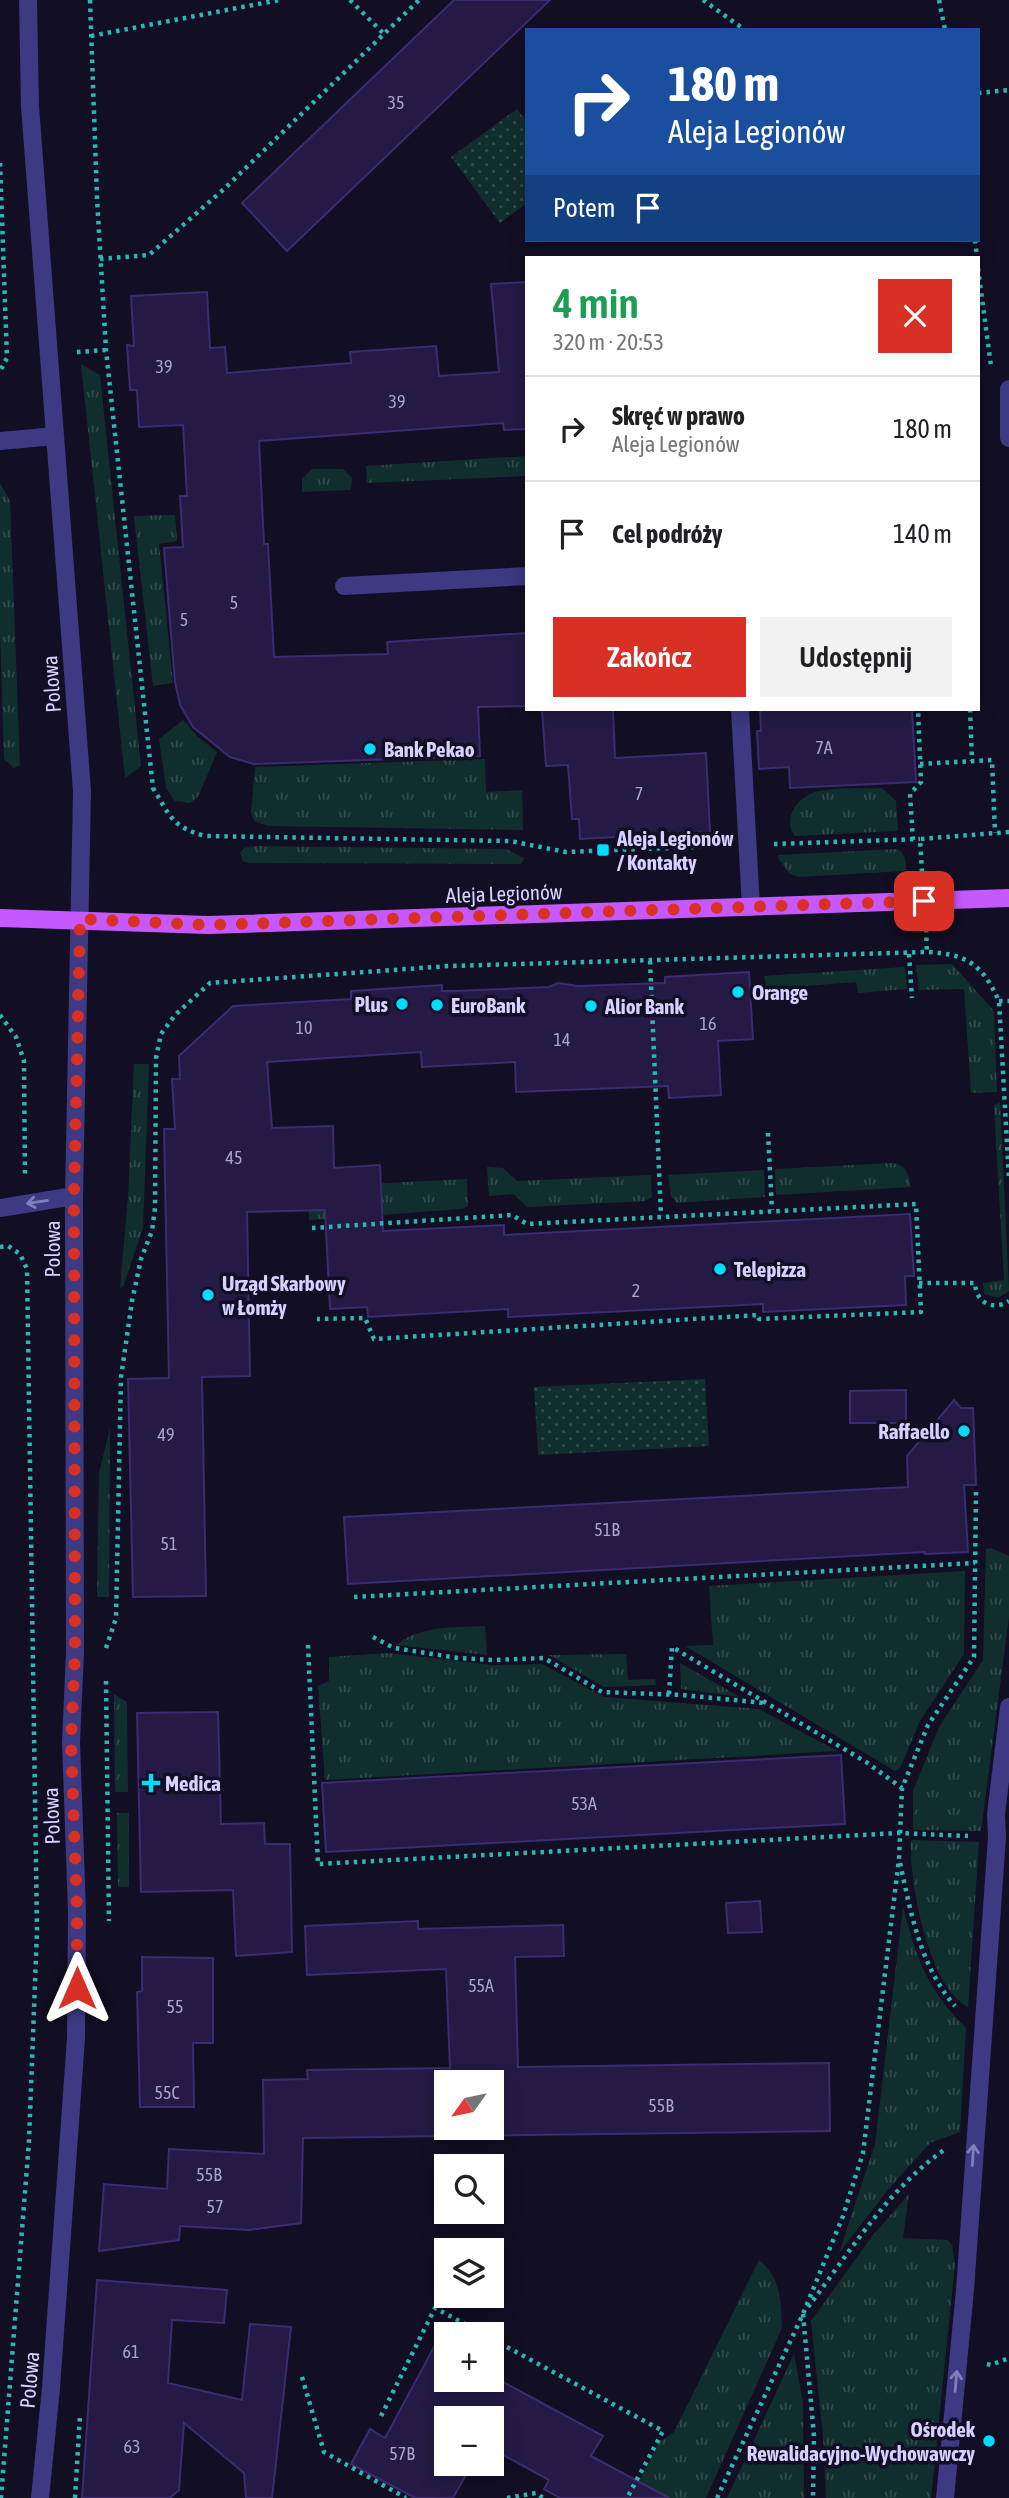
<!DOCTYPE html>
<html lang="pl">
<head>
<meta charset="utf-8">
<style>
  :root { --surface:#fff; --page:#f2f2f2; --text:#202124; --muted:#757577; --line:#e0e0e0; --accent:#d93025 }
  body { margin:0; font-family:"Asap Condensed",sans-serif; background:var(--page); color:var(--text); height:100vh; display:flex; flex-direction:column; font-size:26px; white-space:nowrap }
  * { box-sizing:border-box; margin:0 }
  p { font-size:23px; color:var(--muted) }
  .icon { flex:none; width:38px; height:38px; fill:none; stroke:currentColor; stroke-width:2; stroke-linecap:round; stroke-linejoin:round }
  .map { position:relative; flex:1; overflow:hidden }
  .side { position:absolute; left:525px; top:256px; width:455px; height:455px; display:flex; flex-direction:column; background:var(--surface); border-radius:0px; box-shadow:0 4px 18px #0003 }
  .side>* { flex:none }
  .top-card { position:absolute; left:525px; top:28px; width:455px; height:214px; border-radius:0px; box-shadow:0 4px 18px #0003; background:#1a4fa0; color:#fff; overflow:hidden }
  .needle { width:46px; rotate:237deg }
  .buttons { position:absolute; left:434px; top:2070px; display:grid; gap:14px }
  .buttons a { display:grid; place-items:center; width:70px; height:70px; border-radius:0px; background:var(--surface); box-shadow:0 4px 18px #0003; font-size:35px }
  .pin { position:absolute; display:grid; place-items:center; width:60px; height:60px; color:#fff; margin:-30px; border-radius:14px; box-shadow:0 4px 10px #0006 }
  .me { position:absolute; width:77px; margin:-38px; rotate:0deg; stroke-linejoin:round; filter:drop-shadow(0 0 5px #0008) }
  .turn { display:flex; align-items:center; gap:24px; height:147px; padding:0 28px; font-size:32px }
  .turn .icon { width:91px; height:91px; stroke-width:2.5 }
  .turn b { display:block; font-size:49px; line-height:60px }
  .then { display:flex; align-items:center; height:66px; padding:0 28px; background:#0003; gap:14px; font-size:26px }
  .round { display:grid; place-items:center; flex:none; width:74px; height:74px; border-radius:0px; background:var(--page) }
  .headline { display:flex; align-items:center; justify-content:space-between; height:119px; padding:0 28px }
  h1 { font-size:42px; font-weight:600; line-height:52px; color:#1e9e55 }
  .cta { display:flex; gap:14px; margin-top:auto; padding:14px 28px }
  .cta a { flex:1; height:80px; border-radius:0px; background:var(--accent); color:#fff; font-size:28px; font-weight:600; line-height:80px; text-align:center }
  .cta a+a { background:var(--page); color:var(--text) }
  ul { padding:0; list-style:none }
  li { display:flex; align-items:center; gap:21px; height:105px; padding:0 28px; border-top:2px solid var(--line) }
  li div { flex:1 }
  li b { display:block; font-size:26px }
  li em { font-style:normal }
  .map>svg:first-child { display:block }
</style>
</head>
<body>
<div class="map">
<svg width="1009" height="2498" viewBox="0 0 1009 2498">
  <defs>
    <pattern id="grass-tufts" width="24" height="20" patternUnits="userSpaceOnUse" patternTransform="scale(1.75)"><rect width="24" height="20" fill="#112e2e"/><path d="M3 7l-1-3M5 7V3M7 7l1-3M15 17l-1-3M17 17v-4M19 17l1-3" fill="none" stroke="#334b4d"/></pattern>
    <pattern id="park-dots" width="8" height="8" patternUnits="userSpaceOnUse" patternTransform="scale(1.75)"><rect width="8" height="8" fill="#112e2e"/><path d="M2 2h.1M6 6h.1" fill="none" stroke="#334b4d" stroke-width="1.8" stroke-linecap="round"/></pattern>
  </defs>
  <rect width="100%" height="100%" fill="#120e24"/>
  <path fill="url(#grass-tufts)" d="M81 364 100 375 141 766 125 778Z
    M527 456V476L367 483 366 466Z
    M312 469H343L352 478 351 490 302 492V479Z
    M0 483 10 501 20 765 14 768 4 759 0 630Z
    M175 515 177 541 159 544 173 683 153 686 134 516Z
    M183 720 198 737 217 752 198 797 190 803 175 801 166 788 159 739Z
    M485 759 486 792 522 790 523 830 268 826 254 821 251 812 255 767Z
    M882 788 896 801 898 831 795 836C781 818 799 795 819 791 839 787 861 789 882 788Z
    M253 846 506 849 524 858 521 864 248 863 243 861 240 853 244 848Z
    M897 849C905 853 906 861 906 870L904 871 799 877 790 874 778 858V855Z
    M952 964 994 1011 997 1092 971 1093 964 989 919 990 916 965Z
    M905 967 907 989 858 993 856 982 767 989 764 976Z
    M134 1064H149L143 1228 123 1287 120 1288 128 1196Z
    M1000 1103 1009 1291 998 1298 984 1294 983 1283 1004 1280 994 1105Z
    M892 1163C906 1165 909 1174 911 1187L776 1195 775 1169Z
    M487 1167 503 1168 517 1181 651 1175 652 1197 645 1201 527 1207 514 1194 489 1196Z
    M764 1170 765 1197 677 1203 671 1196 668 1175Z
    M467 1179 468 1206 462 1209 309 1220 307 1187Z
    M110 1428 109 1597H97L99 1473Z
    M991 1548 1009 1556V1617L981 1831 913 1830V1791L939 1727 983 1660 986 1549Z
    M965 1571 964 1654 920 1721 900 1768 895 1771 685 1646 713 1645 709 1586Z
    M485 1626 487 1655 396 1645C420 1625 455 1628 485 1626Z
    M388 1653 492 1665 542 1664 604 1697 759 1709 837 1751 325 1780 318 1686 329 1681V1657Z
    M626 1654 628 1680 655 1679 656 1685 604 1687 549 1655Z
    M680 1663 740 1697 681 1689Z
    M114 1694 127 1702 128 1792H115Z
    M117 1813H129V1887H118Z
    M911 1840 979 1842 968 2007C928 1986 909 1882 911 1840Z
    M903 1907C917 1960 927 1989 966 2028L960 2132 930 2143 887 2191 839 2253 875 2144Z
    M909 2194 903 2238 948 2240 952 2245 955 2264 931 2498H826L823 2436 811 2321 873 2235Z
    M759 2260C781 2278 781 2302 782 2328L706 2498H630L659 2442 674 2432Z
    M794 2354 803 2402 804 2498H727Z"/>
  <path fill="url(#park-dots)" d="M517 109 527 122V203L500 223 451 157Z
    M705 1379 709 1446 538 1455 534 1387Z"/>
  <path fill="#241a45" stroke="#3b2c71" stroke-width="2" fill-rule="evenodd" d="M454 0H550L287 251 242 203Z
    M527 282V429L504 430 503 423 259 441 264 544H268L274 657 388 654 387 642 527 633V706L478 707 480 756 254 764 230 757 193 727 180 705 175 682 164 548 183 547 180 496H187L183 425 139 427 137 390H130L127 345 134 346 131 296 207 292 210 348 225 347 227 373 351 363 350 352 436 346 439 376 499 372 491 284Z
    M542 709H613L615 758 706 753 710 832 580 839 579 819H572L568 765 546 766Z
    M760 709H912L916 782 790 788 789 767 759 769 757 731H761Z
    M749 972 753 1039 718 1041 721 1095 669 1098 668 1086 516 1092 515 1062 422 1067 421 1052 267 1062 272 1128 333 1126 334 1168 380 1165 383 1231 504 1225V1235L910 1214 914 1276H905L906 1305 763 1312V1304L508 1317V1309L368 1317 367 1307 330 1309 325 1210 247 1212 250 1376 202 1377 206 1596 133 1597 128 1379 169 1378 164 1129H175L172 1079H180L179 1056 233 1006 351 999V991L442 985V991H456L549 987 558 983 578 986 665 983V977Z
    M906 1390V1423H850V1391Z
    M954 1400 961 1408H973L976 1485H964L968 1552 925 1554V1552L348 1584 344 1517 908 1487 907 1456Z
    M218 1712 221 1824 264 1823 265 1844H290L292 1952 236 1956 233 1890 141 1892 137 1713Z
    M841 1755 845 1824 326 1852 322 1783Z
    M760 1901 762 1932 728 1933 726 1903Z
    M418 1921V1929L563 1925 564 1956 515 1957 518 2067 829 2063 830 2131 303 2138 301 2223 249 2230 180 2226 179 2240 99 2251 104 2184 167 2189 169 2149 264 2154 263 2080 308 2079 307 2070 450 2068 446 1969 307 1975 305 1926ZM446 2082H492V2128H446Z
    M142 1957 213 1958V2043H193L194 2107H140L137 1992 142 1991Z
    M97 2280 227 2290 224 2323 172 2320 168 2383 242 2400 250 2324 291 2327 272 2498H246L244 2473 184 2423 179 2490 170 2498H82Z
    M435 2345 446 2351V2380H492V2376L603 2436 591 2456 669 2498H560L544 2489 549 2480 492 2449V2418H446V2464H472L453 2498H415L351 2464 370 2429 385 2438Z"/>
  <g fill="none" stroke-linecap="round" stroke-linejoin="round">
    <path stroke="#2eb7b2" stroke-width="4.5" stroke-dasharray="3.5 5" stroke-linecap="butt" d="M90 0 97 198 106 350 153 788C170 816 172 827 205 836L510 841 566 852 720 846
      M350 0 384 34
      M703 0 745 30
      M939 0 945 30
      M91 36 279 0
      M978 93 1009 90
      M0 163 7 358 0 371
      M975 240 977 257
      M100 259 149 255 224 189 419 0
      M978 268 991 366
      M77 352 106 350
      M970 709 972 761
      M920 764 992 760 995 833
      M913 840 910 794 921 782 918 709
      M774 844 920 839
      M922 872 920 839 1009 832
      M926 929 927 952
      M909 954 912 998
      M650 961 661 1216
      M999 1001H1009
      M0 1015 16 1037 24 1061 25 1176
      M768 1133 772 1210
      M312 1228 512 1215 527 1224 916 1204 921 1312 759 1319 758 1315 374 1339 365 1318 317 1319
      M0 1247 8 1246 20 1254 27 1269 37 1930 29 2141 1 2498
      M919 1283H975C976 1303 993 1311 1009 1301
      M354 1597 975 1563
      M373 1637 394 1648 458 1658 493 1660 544 1658 602 1692 682 1695 765 1703
      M308 1645 318 1864 899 1833 968 1836
      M106 1648 116 1618 121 1377 132 1301 141 1259 152 1231 155 1208 156 1058 161 1034 175 1015 210 983 449 966 927 952C967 954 982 964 999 1001L1009 1179
      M106 1681 109 1921
      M669 1694 672 1647 866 1762 902 1788
      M900 1863C911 1913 920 1966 955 2006
      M808 2307C850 2252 889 2187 947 2148
      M803 2314 814 2436 813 2498
      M492 2339 663 2431 627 2498
      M987 2364 991 2365 1009 2358
      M302 2377 324 2452 406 2498
      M381 2416 435 2308 484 2334
      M75 2498 80 2415
      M507 2498 536 2493 543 2498
      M717 2498 803 2314 843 2216 863 2153 899 1859 902 1788 928 1725 974 1657 976 1492"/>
    <path stroke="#3d3983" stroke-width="18" d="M28 0 30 106 82 791 74 1196 75 1652 71 1742 77 1912 76 2038 51 2388 40 2498
      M1009 389V438
      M0 441 55 436
      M344 586 527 576
      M740 709 751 907
      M0 1208 74 1196
      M945 2498 965 2290 997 1837 996 1814 1009 1707"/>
    <path stroke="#c558ff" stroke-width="18" d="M0 918 208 925 1009 898"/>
  </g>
  <defs><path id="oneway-shaft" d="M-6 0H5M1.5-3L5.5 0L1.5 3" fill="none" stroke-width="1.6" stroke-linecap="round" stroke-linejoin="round" transform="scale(1.75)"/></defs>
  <g stroke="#827dbb">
    <use href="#oneway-shaft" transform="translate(37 1202) rotate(171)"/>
    <use href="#oneway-shaft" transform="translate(973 2155) rotate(-86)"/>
    <use href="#oneway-shaft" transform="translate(956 2381) rotate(-85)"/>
  </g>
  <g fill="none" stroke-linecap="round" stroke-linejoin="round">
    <path stroke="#d93025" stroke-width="12" stroke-dasharray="0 21.6" d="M77 1988V1912L71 1742 75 1652 74 1196 80 919 208 925 924 901"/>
  </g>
  <g fill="#00ddfc" stroke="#120e24" stroke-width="2.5">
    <circle cx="370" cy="749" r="7"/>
    <rect x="596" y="843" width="14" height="14" rx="3.5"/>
    <circle cx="738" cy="992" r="7"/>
    <circle cx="402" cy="1004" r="7"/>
    <circle cx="437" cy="1005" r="7"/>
    <circle cx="591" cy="1006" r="7"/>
    <circle cx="720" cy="1269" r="7"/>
    <circle cx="208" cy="1295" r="7"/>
    <circle cx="964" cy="1431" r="7"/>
    <path d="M147.5 1772.5h7v7h7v7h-7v7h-7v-7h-7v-7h7z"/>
    <circle cx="989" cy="2441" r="7"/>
  </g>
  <g text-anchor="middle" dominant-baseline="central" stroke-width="7" stroke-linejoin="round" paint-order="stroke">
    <g font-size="18" fill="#aaa3d0">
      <text x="396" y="102">35</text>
      <text x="164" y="366">39</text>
      <text x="397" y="401">39</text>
      <text x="234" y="602">5</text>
      <text x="184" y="619">5</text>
      <text x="824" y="747">7A</text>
      <text x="639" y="793">7</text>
      <text x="708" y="1023">16</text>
      <text x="304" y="1027">10</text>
      <text x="562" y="1039">14</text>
      <text x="234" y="1157">45</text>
      <text x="636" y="1290">2</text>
      <text x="166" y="1434">49</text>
      <text x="607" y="1529">51B</text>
      <text x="169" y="1543">51</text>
      <text x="584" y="1803">53A</text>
      <text x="481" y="1985">55A</text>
      <text x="175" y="2006">55</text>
      <text x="167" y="2092">55C</text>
      <text x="661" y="2105">55B</text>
      <text x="209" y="2174">55B</text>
      <text x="215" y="2206">57</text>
      <text x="131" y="2351">61</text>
      <text x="132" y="2446">63</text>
      <text x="402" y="2453">57B</text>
    </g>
    <g font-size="21" fill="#d7d1ff" stroke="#120e24">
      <text transform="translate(51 684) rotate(-94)">Polowa</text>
      <text transform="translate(504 893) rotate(-2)">Aleja Legionów</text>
      <text transform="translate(52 1249) rotate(-90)">Polowa</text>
      <text transform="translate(51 1816) rotate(-92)">Polowa</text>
      <text transform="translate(29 2380) rotate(-85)">Polowa</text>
    </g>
    <g font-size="21" font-weight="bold" fill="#d7d1ff" stroke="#120e24" text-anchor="start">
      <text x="384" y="749">Bank Pekao</text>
      <text x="617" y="838">Aleja Legionów<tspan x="617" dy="24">/ Kontakty</tspan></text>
      <text x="752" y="992">Orange</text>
      <text x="388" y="1004" text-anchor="end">Plus</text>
      <text x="451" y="1005">EuroBank</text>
      <text x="605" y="1006">Alior Bank</text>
      <text x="734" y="1269">Telepizza</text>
      <text x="222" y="1283">Urząd Skarbowy<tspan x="222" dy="24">w Łomży</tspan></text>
      <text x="950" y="1431" text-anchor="end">Raffaello</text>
      <text x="165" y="1783">Medica</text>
      <text x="975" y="2429" text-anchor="end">Ośrodek<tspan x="975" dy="24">Rewalidacyjno-Wychowawczy</tspan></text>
    </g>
  </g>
</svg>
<div class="buttons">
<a><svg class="needle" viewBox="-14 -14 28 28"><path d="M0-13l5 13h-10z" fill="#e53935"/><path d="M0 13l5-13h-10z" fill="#757577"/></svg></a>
<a><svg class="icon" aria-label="search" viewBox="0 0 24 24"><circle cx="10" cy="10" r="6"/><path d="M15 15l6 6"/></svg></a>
<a><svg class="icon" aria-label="layers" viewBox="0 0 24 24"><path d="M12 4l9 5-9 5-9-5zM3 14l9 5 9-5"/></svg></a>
<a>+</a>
<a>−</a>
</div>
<div class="pin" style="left:924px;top:901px;background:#d93025"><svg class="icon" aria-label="arrive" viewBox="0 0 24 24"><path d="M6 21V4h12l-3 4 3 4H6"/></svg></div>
<svg class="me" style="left:77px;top:1988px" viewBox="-20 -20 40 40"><path d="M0-17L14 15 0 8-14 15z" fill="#d93025" stroke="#fff" stroke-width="4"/></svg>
<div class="top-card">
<div class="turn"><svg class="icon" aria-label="right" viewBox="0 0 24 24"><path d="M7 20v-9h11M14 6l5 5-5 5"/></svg><div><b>180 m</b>Aleja Legionów</div></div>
<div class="then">Potem<svg class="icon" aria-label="arrive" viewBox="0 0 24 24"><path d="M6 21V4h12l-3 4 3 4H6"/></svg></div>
</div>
<section class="side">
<div class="headline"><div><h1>4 min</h1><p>320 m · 20:53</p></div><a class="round" style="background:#d93025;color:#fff"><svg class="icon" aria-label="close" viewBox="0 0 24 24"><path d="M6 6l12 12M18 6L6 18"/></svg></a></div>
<ul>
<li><svg class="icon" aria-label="right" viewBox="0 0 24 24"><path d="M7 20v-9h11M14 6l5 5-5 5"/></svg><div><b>Skręć w prawo</b><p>Aleja Legionów</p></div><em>180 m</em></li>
<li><svg class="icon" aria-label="arrive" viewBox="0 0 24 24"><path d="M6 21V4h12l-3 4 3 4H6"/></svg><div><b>Cel podróży</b></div><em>140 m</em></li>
</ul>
<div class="cta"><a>Zakończ</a><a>Udostępnij</a></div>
</section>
</div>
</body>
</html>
